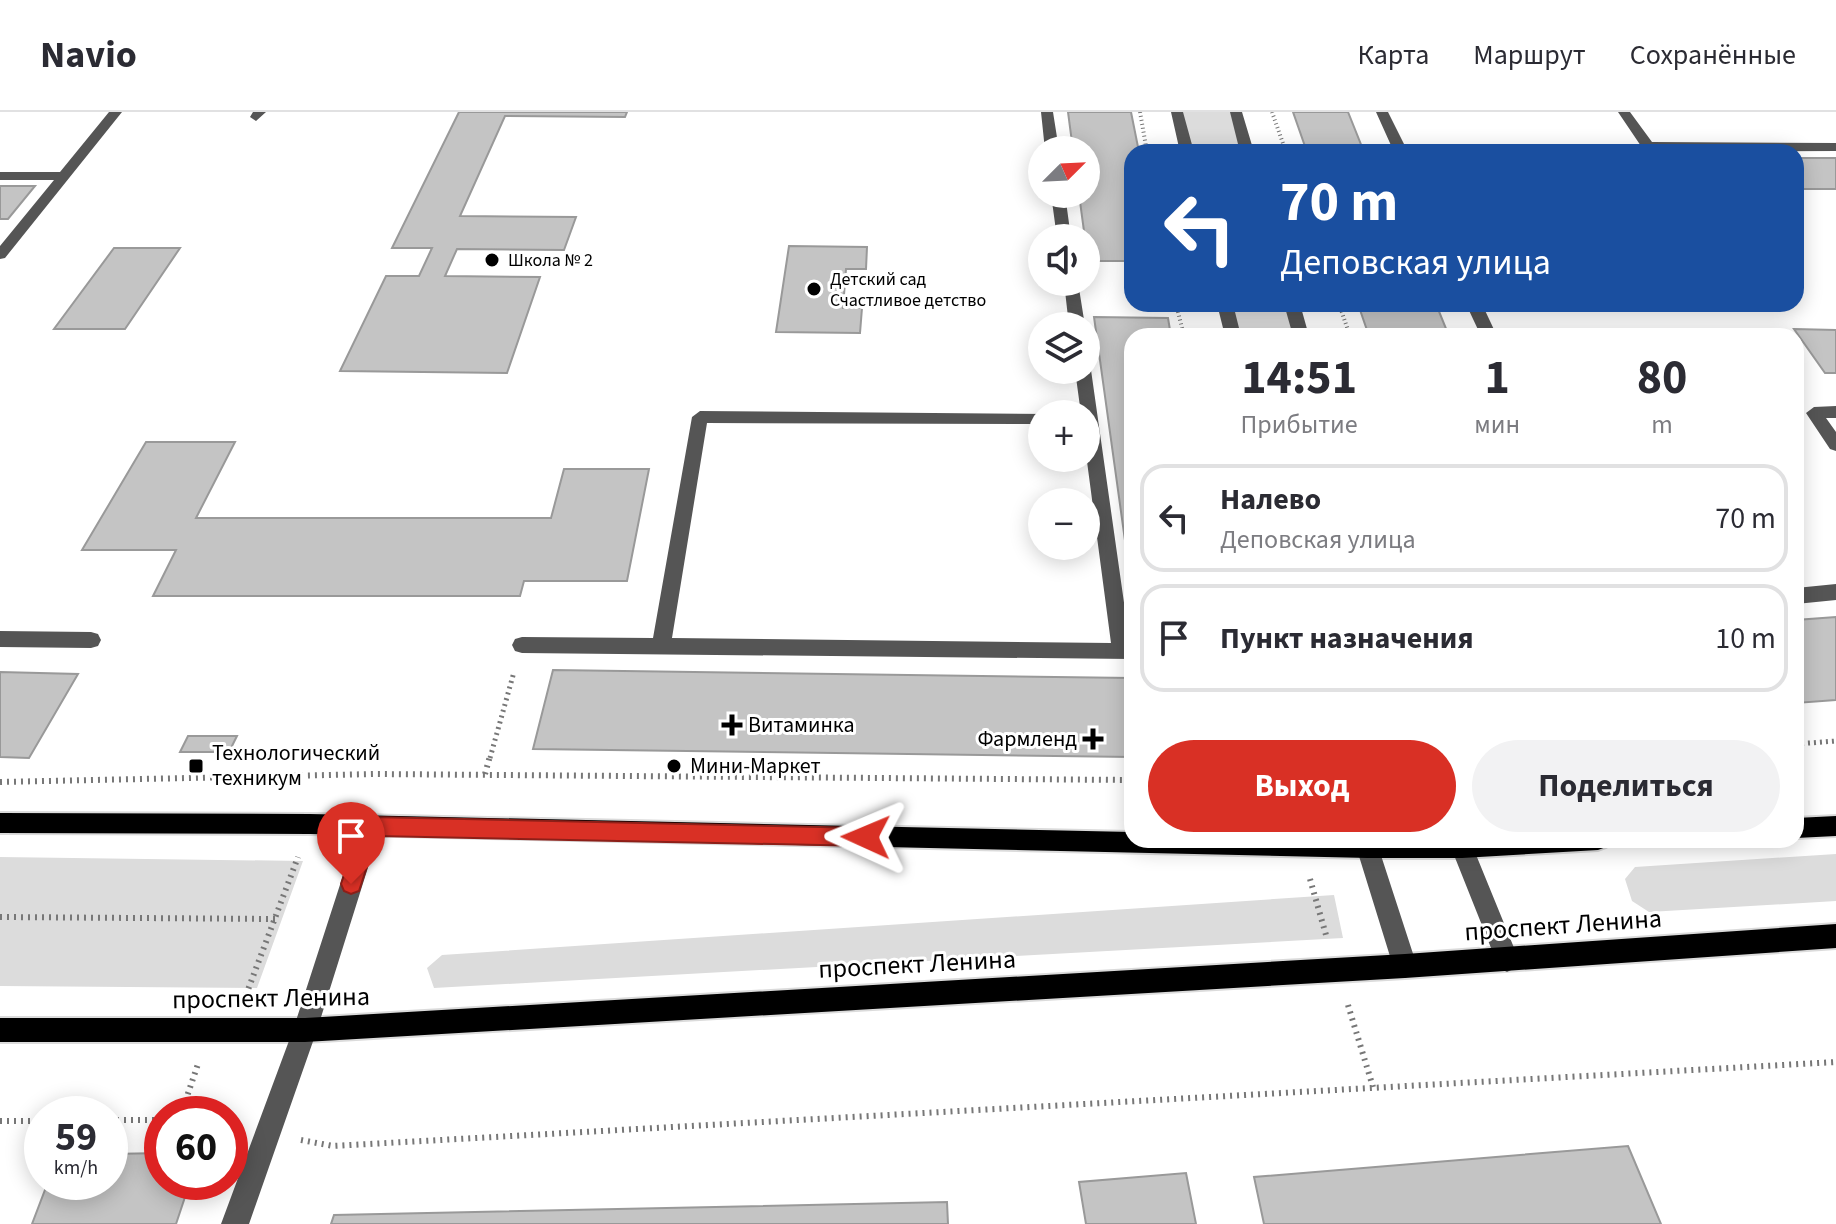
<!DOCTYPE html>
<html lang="ru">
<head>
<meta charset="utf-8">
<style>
  :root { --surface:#fff; --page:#f2f2f3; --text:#2b2b33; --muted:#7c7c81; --line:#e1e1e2; --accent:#d93025 }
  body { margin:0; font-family:"Source Sans 3",sans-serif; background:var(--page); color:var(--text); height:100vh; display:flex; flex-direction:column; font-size:30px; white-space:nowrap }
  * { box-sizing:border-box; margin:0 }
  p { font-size:26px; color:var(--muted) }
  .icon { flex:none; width:44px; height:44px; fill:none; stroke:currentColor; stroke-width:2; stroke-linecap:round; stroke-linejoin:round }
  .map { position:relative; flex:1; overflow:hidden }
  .side { position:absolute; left:1124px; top:216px; width:680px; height:520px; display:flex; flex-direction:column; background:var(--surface); border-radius:24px; box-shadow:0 4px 20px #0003 }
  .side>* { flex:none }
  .hud { position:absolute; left:1124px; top:32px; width:680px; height:168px; border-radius:24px; box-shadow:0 4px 20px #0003; background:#1a4fa0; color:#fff; overflow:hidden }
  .needle { width:52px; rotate:66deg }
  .tools { position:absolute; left:1028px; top:24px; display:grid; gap:16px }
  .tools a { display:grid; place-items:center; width:72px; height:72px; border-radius:50%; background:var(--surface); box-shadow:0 4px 20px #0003; font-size:40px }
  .speed { position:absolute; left:24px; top:984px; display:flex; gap:16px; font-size:40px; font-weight:700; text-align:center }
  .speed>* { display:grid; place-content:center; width:104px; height:104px; border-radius:50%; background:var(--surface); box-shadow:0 4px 20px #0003; line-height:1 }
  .speed small { font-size:20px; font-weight:400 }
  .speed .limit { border:12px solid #d22; background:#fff; color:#111 }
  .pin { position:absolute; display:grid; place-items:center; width:68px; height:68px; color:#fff; margin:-82px -34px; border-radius:50% 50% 50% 0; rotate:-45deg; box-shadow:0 0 8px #0007 }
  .pin .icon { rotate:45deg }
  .me { position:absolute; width:88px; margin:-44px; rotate:271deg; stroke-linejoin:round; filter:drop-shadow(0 0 6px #0008) }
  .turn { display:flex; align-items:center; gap:28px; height:168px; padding:0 24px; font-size:36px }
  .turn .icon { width:104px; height:104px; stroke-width:2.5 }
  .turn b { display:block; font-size:56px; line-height:68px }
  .eta { display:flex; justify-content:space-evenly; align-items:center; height:136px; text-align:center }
  .eta b { font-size:48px; font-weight:700; line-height:56px }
  .cta { display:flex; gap:16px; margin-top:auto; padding:16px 24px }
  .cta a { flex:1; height:92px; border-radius:48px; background:var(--accent); color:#fff; font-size:32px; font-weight:700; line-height:92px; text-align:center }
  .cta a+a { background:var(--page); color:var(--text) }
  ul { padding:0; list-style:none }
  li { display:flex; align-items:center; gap:24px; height:108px; margin:0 16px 12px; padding:0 8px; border:4px solid var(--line); border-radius:24px }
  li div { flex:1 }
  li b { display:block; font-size:30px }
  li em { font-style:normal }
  header { display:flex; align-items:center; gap:48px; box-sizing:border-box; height:112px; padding:0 40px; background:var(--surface); border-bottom:2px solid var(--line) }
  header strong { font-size:38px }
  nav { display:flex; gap:44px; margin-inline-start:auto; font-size:28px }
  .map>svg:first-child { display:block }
</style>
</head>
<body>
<header>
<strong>Navio</strong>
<nav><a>Карта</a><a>Маршрут</a><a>Сохранённые</a></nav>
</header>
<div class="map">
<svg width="1836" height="1112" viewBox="0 0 1836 1112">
  <rect width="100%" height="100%" fill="#fff"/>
  <path fill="#dcdcdc" d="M1182 0H1232L1245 40H1191Z
    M1228 192H1293L1303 224H1236Z
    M1836 742V789L1649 800 1632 789 1625 767 1635 755Z
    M0 745 303 749 257 876 0 874Z
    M1334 783 1343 826 434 876 427 856 442 843Z"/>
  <path fill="#c4c4c4" stroke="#999" stroke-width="2" d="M459 0H627L625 5 505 4 460 104 576 105 564 138 457 137 445 164 540 165 507 261 340 259 386 164H419L432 136H392Z
    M1068 0H1131L1139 40H1132V149H1088L1079 82H1086V38H1073Z
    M1293 0H1348L1364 40H1307Z
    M1796 46H1836V77H1796Z
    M0 74H35L8 107H0Z
    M789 134 867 135 866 157H846L843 196H862L860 221 776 220Z
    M114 136H180L125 217H54Z
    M1358 192H1436L1449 224H1369Z
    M1094 205 1168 206 1171 224H1132V479Z
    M1794 217 1836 218V261H1825Z
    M146 330H235L196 406H551L564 357H649L627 469H524L520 484H153L176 438H82Z
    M1836 505V588L1796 591V508Z
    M553 558 1132 566V645L533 637Z
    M0 560 78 562 29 646 0 645Z
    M188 624H237L229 640H180Z
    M1628 1034 1661 1112H1264L1254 1065Z
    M162 1041V1070H190L176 1112H32L48 1070H110V1042Z
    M1186 1061 1196 1112H1086L1079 1070Z
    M947 1090 948 1112H331L334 1103Z"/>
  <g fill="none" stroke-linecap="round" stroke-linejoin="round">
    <defs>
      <path id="major" d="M0 701 310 702 1132 720V728H1609L1606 735 1598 738 1462 746H1368L310 722 0 721Z
        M1836 704V724L1796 726V706Z
        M1836 812V836L1405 866 305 930H0V906H305L1405 842Z"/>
    </defs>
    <use href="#major" stroke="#dbdbdb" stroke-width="4"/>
    <path stroke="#777" stroke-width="4" stroke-dasharray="1 3" stroke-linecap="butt" d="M1140 0 1147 40
      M1272 0 1286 40
      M1176 192 1184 224
      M1339 192 1350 224"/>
    <path stroke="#777" stroke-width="5" stroke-dasharray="2 4" stroke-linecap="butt" d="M1796 632 1836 629
      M490 646 514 560"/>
    <path stroke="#777" stroke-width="6" stroke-dasharray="2 5" stroke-linecap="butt" d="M485 662 490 644
      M0 670 376 662 1132 668
      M1310 767 1326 823
      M0 805 275 807
      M246 883 298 745
      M1348 893 1373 975
      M181 1002 198 952
      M110 1008H162
      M0 1009H42
      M301 1028 333 1034 1836 950"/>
    <path fill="#555" fill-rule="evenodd" d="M109 0H122L5 146 0 147V134L54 68H0V60H60Z
      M253 0H266L256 9 250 5Z
      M1041 0H1053L1059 38H1045Z
      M1171 0H1183L1194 40H1180Z
      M1230 0H1242L1254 40H1240Z
      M1376 0H1388L1408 40H1394Z
      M1618 0H1630L1652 30 1836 31V39L1645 40Z
      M1051 82H1065L1071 126H1057Z
      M1064 170H1078L1085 214H1069Z
      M1217 192H1233L1241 224H1225Z
      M1284 192H1300L1309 224H1293Z
      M1466 192H1482L1497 224H1481Z
      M1086 253 1091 258 1132 547 522 541 515 539 512 533 515 527 522 525 653 526 692 305 700 299 1048 302H1042V312L707 311 672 526 1111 531 1086 342V302H1081L1075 258H1086Z
      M1836 294V306H1826L1836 320V339L1830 337 1806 301 1814 295Z
      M1836 472V488L1796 492V476Z
      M0 519 91 520 98 522 101 528 98 534 91 536 0 535Z
      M370 704 378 707 381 714 317 918 249 1112H221L293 918 359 714 362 707Z
      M1354 728H1376L1417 854 1413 862 1405 866 1397 862 1393 854Z
      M1448 728H1470L1519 848 1515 856 1507 860 1499 856Z"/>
    <use href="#major" fill="#000" fill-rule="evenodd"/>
  </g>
  <path fill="#d93025" stroke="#8d1f18" stroke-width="2" d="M370 705 866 716 873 718 876 725 873 732 866 734 377 724 359 779 351 782 344 779 341 772 360 714 363 708Z"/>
  <g fill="#000" stroke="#fff" stroke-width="3">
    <circle cx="492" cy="148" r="8"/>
    <circle cx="814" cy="177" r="8"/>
    <path d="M728 601h8v8h8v8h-8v8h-8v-8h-8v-8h8z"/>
    <path d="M1089 615h8v8h8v8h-8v8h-8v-8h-8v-8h8z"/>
    <rect x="188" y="646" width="16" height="16" rx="4"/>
    <circle cx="674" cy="654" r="8"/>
  </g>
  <g text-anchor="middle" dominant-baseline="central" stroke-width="6" stroke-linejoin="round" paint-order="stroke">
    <g font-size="18" fill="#000" stroke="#fff" text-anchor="start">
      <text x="508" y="148">Школа № 2</text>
      <text x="830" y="167">Детский сад<tspan x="830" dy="21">Счастливое детство</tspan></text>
    </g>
    <g font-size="22" fill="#000" stroke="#fff" text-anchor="start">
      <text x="748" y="613">Витаминка</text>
      <text x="1077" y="627" text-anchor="end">Фармленд</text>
      <text x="212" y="641">Технологический<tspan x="212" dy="25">техникум</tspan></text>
      <text x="690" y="654">Мини-Маркет</text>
    </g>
    <g font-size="26" fill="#000" stroke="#fff">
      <text transform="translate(1563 813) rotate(-4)">проспект Ленина</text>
      <text transform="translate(917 852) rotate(-3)">проспект Ленина</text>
      <text transform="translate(271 886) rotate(-1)">проспект Ленина</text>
    </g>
  </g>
</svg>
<div class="tools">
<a><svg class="needle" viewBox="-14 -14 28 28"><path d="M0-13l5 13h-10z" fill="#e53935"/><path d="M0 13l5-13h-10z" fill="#7c7c81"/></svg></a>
<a><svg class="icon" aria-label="sound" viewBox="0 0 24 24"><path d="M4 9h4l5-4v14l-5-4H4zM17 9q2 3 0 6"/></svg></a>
<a><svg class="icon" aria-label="layers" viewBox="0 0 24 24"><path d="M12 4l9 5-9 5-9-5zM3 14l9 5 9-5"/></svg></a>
<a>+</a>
<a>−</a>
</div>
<div class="speed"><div>59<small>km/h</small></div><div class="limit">60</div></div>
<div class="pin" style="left:351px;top:772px;background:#d93025"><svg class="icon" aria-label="arrive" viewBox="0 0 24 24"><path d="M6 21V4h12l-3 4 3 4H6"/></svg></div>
<svg class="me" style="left:866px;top:725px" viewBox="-20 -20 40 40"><path d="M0-17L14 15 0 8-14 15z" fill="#d93025" stroke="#fff" stroke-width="4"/></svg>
<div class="hud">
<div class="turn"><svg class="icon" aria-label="left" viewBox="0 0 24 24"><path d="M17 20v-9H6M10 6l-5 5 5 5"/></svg><div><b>70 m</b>Деповская улица</div></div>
</div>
<section class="side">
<div class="eta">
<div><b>14:51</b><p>Прибытие</p></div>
<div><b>1</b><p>мин</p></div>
<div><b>80</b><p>m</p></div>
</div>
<ul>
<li><svg class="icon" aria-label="left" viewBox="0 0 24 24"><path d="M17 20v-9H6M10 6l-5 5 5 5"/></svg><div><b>Налево</b><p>Деповская улица</p></div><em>70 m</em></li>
<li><svg class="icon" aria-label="arrive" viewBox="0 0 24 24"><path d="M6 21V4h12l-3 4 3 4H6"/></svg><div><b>Пункт назначения</b></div><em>10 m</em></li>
</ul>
<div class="cta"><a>Выход</a><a>Поделиться</a></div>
</section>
</div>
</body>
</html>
